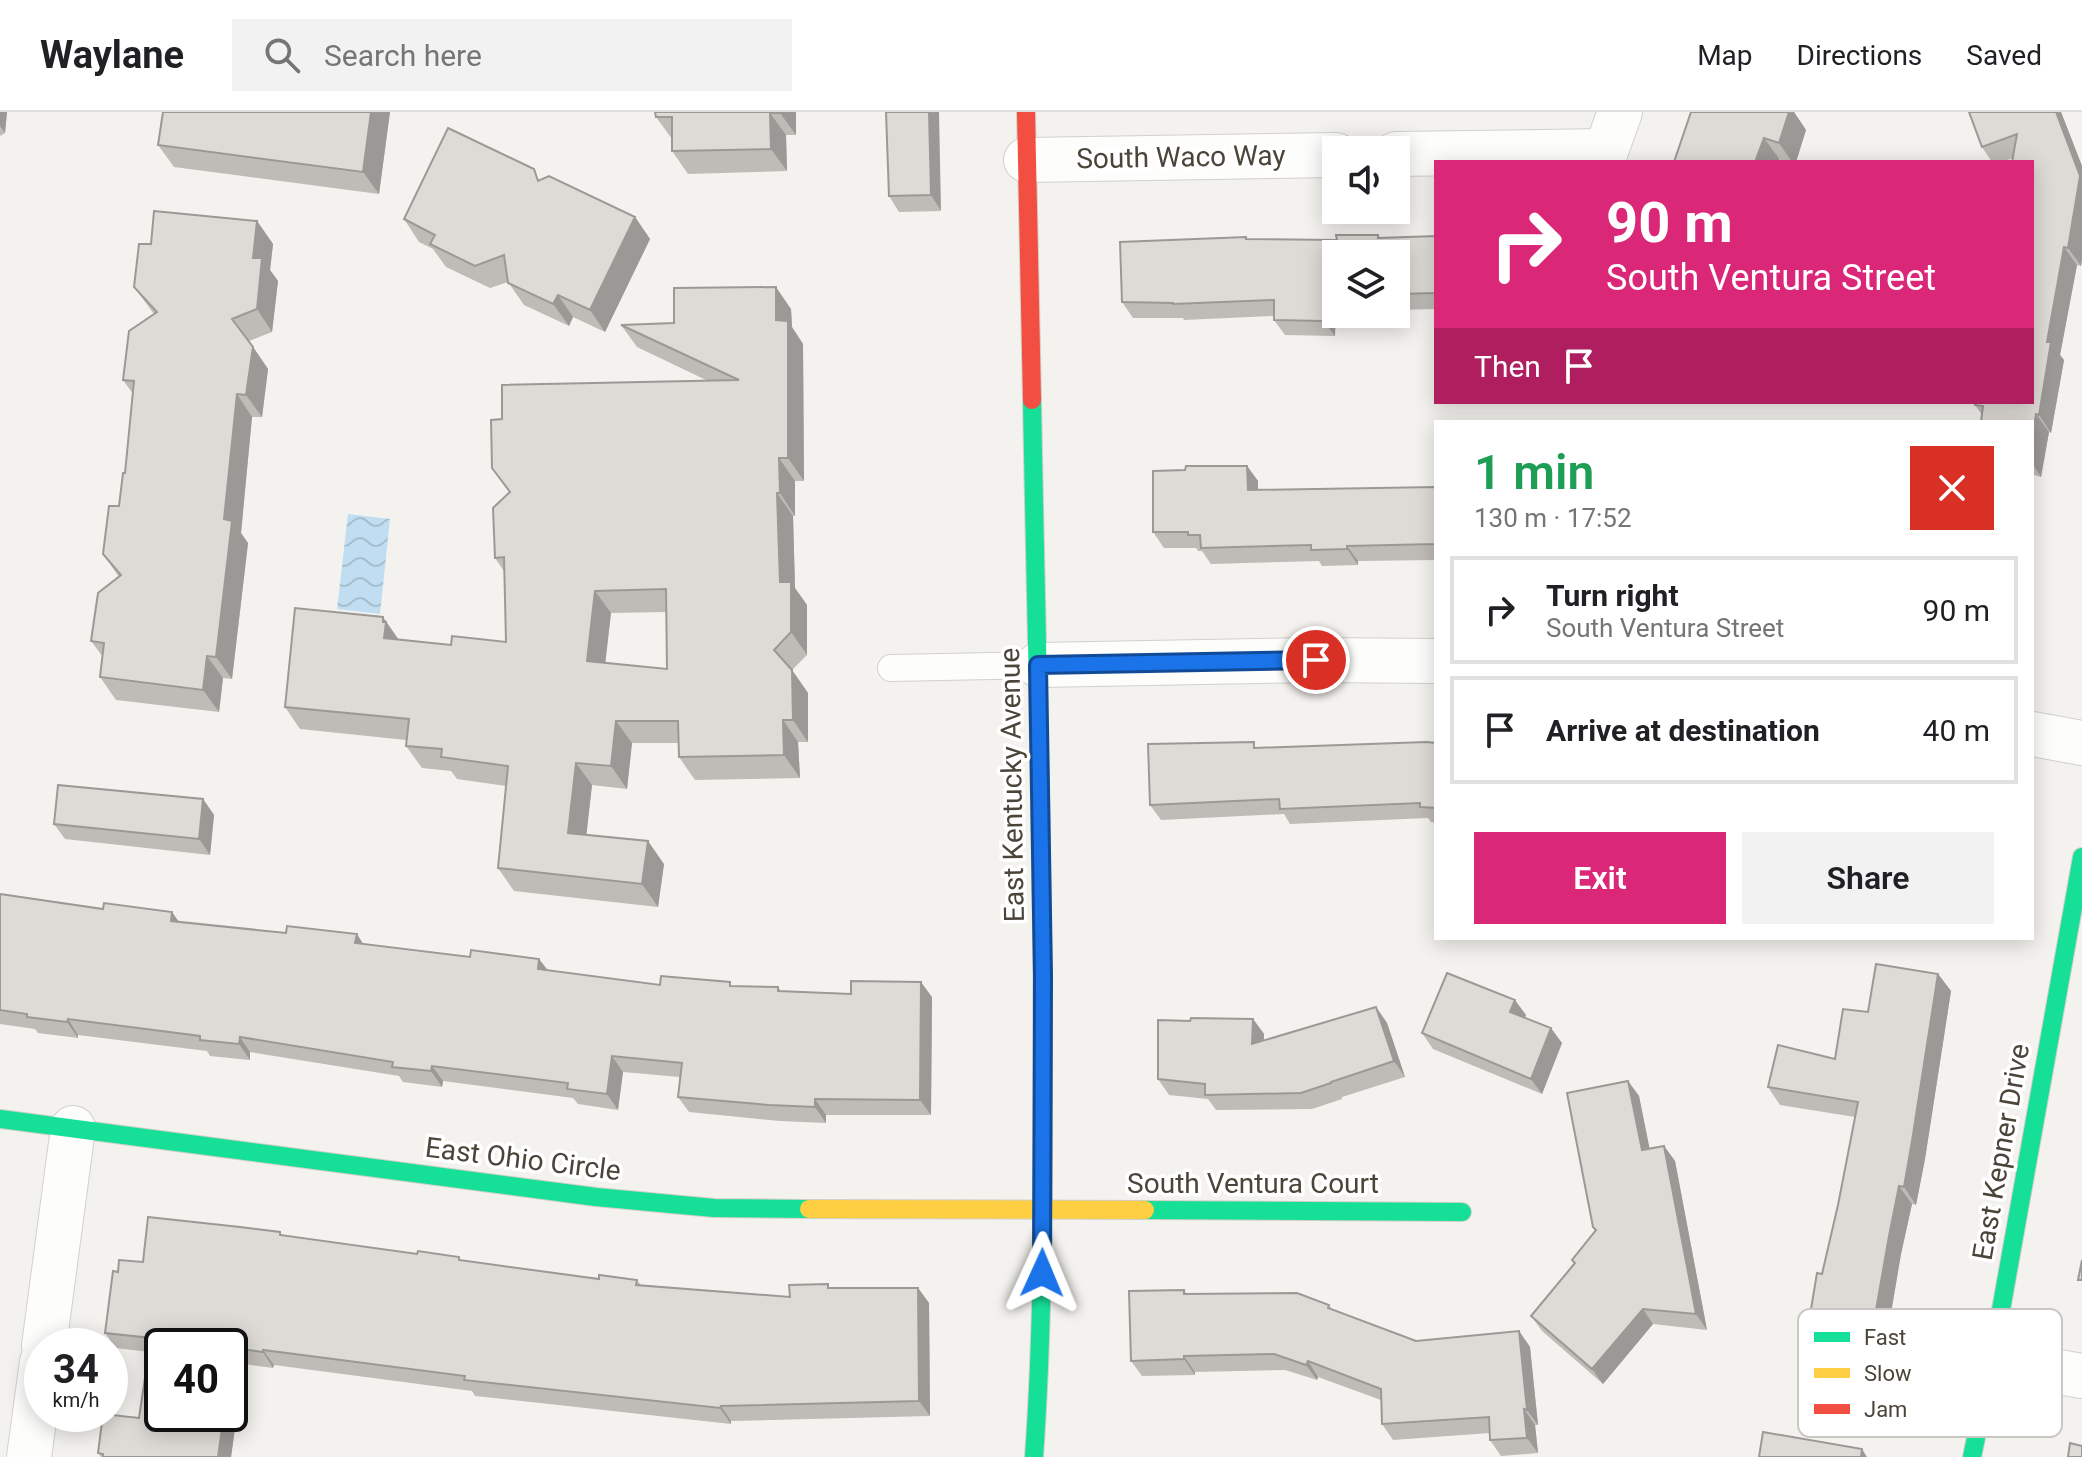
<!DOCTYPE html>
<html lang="en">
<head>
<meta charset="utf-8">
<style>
  :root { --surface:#fff; --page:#f2f2f2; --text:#202124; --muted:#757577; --line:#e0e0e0; --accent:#db2777 }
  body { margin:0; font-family:Roboto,sans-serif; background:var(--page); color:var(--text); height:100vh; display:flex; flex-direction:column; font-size:30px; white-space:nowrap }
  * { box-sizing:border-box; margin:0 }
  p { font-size:26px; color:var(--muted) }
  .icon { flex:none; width:44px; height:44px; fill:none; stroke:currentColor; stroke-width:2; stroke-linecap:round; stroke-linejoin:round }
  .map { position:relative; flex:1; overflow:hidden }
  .panel { position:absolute; left:1434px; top:308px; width:600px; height:520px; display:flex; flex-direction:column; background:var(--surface); border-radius:0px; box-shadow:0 4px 20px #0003 }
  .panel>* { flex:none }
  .banner { position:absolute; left:1434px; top:48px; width:600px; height:244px; border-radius:0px; box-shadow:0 4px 20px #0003; background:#db2777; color:#fff; overflow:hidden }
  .fabs { position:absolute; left:1322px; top:24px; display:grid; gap:16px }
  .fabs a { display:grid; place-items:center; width:88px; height:88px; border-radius:0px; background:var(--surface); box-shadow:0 4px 20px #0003; font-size:40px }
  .speed { position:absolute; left:24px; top:1216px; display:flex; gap:16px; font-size:40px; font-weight:700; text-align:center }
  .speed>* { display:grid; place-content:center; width:104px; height:104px; border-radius:50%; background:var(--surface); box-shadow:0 4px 20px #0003; line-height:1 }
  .speed small { font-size:20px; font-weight:400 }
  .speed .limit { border:4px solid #111; border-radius:12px; background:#fff; color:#111 }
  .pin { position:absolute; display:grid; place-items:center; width:68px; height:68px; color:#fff; margin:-34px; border:4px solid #fff; border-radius:50%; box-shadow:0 2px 8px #0007 }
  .me { position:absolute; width:88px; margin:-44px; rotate:1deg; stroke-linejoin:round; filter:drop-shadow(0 0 6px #0008) }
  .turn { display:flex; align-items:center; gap:28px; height:168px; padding:0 40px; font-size:36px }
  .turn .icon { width:104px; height:104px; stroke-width:2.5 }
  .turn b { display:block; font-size:56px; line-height:68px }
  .then { display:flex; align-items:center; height:76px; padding:0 40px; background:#0003; gap:16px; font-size:30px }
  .round { display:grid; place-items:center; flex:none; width:84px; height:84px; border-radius:0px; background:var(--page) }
  .overview { display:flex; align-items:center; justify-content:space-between; height:136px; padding:0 40px }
  h1 { font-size:48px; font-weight:600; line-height:60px; color:#1e9e55 }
  .action { display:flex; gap:16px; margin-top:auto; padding:16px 40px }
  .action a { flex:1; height:92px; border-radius:0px; background:var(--accent); color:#fff; font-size:32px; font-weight:600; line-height:92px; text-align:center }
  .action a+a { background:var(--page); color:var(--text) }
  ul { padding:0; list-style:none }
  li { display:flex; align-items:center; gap:24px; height:108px; margin:0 16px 12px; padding:0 24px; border:4px solid var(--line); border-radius:0px }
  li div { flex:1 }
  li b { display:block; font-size:30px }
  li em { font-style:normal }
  header { display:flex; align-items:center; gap:48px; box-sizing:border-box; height:112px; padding:0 40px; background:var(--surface); border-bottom:2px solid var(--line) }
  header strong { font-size:38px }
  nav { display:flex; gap:44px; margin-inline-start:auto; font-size:28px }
  .search { width:560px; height:72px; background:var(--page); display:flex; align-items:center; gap:20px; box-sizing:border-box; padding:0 28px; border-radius:0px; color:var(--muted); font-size:30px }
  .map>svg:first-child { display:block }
</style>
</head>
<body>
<header>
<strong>Waylane</strong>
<div class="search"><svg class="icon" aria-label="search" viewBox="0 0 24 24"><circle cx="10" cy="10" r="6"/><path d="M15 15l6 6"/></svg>Search here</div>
<nav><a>Map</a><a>Directions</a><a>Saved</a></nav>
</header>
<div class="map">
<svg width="2082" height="1345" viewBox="0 0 2082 1345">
  <defs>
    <pattern id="water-waves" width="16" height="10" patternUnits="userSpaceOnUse" patternTransform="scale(2)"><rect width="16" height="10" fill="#c0ddf1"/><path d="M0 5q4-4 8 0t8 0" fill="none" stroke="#a6bfcf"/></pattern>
  </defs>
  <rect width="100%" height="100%" fill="#f4f2ee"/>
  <path fill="url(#water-waves)" d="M348 402 390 407 380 502 337 497Z"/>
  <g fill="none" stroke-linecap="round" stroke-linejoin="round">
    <defs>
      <path id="lane" d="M891 556 1038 553"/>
      <path id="street" d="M1396 42 1606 39 1620 0
        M1026 48 1336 43
        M1038 553 1316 548 1436 549
        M2032 622 2082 631
        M44 1234 73 1016
        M1992 1248 2082 1264
        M29 1345 42 1250"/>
      <path id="fast" d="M1032 288C1036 513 1043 739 1043 964 1043 1091 1043 1218 1034 1345
        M0 1007 596 1085 714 1096 809 1097
        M1145 1098 1462 1100
        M1972 1345 1992 1248 2082 745"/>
      <path id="slow" d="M809 1097 1145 1098"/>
      <path id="jam" d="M1026 0 1032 288"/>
    </defs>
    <use href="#lane" stroke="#d2d0cb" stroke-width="28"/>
    <use href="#street" stroke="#d2d0cb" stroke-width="46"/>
    <use href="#fast" stroke="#d3cfc5" stroke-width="20"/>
    <use href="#slow" stroke="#d3cfc5" stroke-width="20"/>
    <use href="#jam" stroke="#d3cfc5" stroke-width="20"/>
    <use href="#lane" stroke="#fdfdfc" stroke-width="26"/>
    <use href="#street" stroke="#fdfdfc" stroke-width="44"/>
    <use href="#fast" stroke="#16e098" stroke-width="18"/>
    <use href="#slow" stroke="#ffcf43" stroke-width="18"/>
    <use href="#jam" stroke="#f24e42" stroke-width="18"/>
  </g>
  <path fill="#bfbcb8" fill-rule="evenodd" d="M0 0H7L5 21 0 24Z
    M163 0H390L379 82 174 55 158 33Z
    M796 0V23H786L787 59 688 62 672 39V27L656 5Z
    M886 0 941 99 899 100 889 84Z
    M1691 0H1794L1806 18 1796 50H1785Z
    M2061 0 2082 54V147L2081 154 2077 153 2060 243 2064 248 2051 321 2049 320 2041 365 2034 363 2032 374V310L1982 303 1975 293 2032 290 2013 46 2002 50H1992L1982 35Z
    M541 68 635 105 650 127 605 220 573 205 569 214 524 193 508 170 490 176 446 155 433 137 419 130 404 107Z
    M257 109 273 132 270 158 278 169 272 220 249 229 268 257 262 305H252L241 421 248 431 232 567 223 566 219 600 116 588 100 565 103 545 91 529 119 465 103 442 119 394 125 361 133 282 123 268 154 202 134 175 151 132Z
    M1378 123 1380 126 1436 124V197L1396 198V142H1336L1335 224 1285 223 1274 208V204L1184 208 1183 206H1133L1122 190 1248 127 1337 128Z
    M791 197 792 215 803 232 804 369H795V404H793L795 476 807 493V543L792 558 808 581V630H798L800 666 695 668 679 645V631H632L627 677 592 673 586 723 664 752 658 795 514 779 498 756 506 674 457 667 451 659 422 656 406 634V628L300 617 285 595 399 528 451 533 506 530 504 459 495 446 510 380 502 307 708 269 637 235 621 213 674 211ZM666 500 667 557 605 551 611 501Z
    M1247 354 1258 369V378L1436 375V448L1358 449V453L1322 454 1319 449 1211 452 1202 439H1198L1196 436H1164L1153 420 1185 358Z
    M1436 631V711L1431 710 1428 706 1290 712 1284 702 1161 708 1150 693 1258 636Z
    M203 687 214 703 210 743 65 727 54 712Z
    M0 782 103 797 172 800 179 810 470 845 539 847 548 858 660 873 778 875 781 879 932 885 931 1003H826V1011L780 1009 689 1000 678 985 680 965 623 960 618 998 578 992 573 986 443 969 442 975 403 970 399 964 250 940V948L210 944 207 939 78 923V926L38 921 35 917 0 912Z
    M1938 862 1951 879 1925 1047 1916 1093 1912 1092 1901 1142 1873 1307 1820 1298 1807 1280 1813 1245 1805 1233 1838 1093 1855 1005 1780 993 1768 975 1835 947 1868 900Z
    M1376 895 1387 911 1405 965 1342 985V987L1312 997 1216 998 1208 987 1169 983 1158 967 1190 909 1253 907 1264 922V929Z
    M1526 903 1525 905 1562 931 1542 982 1433 937 1422 921Z
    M1628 969 1639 984 1649 1037 1664 1034 1675 1049 1707 1218 1653 1212 1603 1272 1542 1219 1531 1204 1574 1151 1572 1148 1595 1119 1593 1115Z
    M280 1120 282 1123 599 1167 637 1168 641 1173 790 1185 831 1176H918L929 1191 930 1304 731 1309V1312L475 1284 472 1279 274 1253 273 1256 244 1252 231 1345H101L98 1341 139 1306 149 1240 116 1236 105 1221 118 1160 143 1150Z
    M1184 1178 1187 1182 1329 1193 1332 1198 1416 1229 1519 1219 1530 1235 1538 1313H1535L1538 1341 1501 1344 1490 1328V1321L1393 1328 1382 1312 1381 1288 1318 1265 1317 1268 1285 1258 1195 1260V1263L1142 1264 1131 1249Z"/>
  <path fill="#9b9996" d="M0 0H7L5 21 0 14Z
    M371 0H390L379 82 363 60Z
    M780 0H796V23L780 1Z
    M929 0H939L941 99 931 83Z
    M1789 0H1794L1806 18 1796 50H1792L1779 31Z
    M2056 0H2061L2082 54V147L2081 154 2068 136Z
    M770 1 786 23 787 59 771 37Z
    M1764 26 1780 48 1779 50H1755Z
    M635 105 650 127 605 220 590 198Z
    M257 109 273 132 270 158 278 169 272 220 257 197 253 146Z
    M2064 135 2077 153 2060 243 2064 248 2051 321 2039 303 2047 230Z
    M776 175 791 197 792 215 803 232 804 369 788 346 776 208Z
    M558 183 573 205 569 214 553 192Z
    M1325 183 1336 199 1335 224 1324 209Z
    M253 235 268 257 262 305 246 283Z
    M237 282 252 305 241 421 248 431 232 567 216 545 224 407Z
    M2036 302 2049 320 2041 365 2032 351V327Z
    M779 346 795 369V404L780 381Z
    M1247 354 1258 369V394L1248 378Z
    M777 381 793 404 795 476 807 493V543L791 520 780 470Z
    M1347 434 1358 449V453L1347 437Z
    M595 479 611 501 603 571 587 549Z
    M383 505 399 528 384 526Z
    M207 544 223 566 219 600 203 578Z
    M792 558 808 581V630L793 608Z
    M783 608 798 630 800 666 784 643Z
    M616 609 632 631 627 677 611 654Z
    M576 651 592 673 584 744 568 721Z
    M203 687 214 703 210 743 199 727Z
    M648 729 664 752 658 795 642 772Z
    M172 800 183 816 171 809Z
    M357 822 367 838 355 831Z
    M539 847 550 862 538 857Z
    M1938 862 1951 879 1925 1047 1916 1093 1904 1075Z
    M921 870 932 885 931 1003 920 988Z
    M1515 888 1526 903 1521 915 1510 900Z
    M1376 895 1387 911 1405 965 1394 949Z
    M68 907 78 923V926L67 910Z
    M1253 907 1264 922 1263 948 1252 932Z
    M1551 916 1562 931 1542 982 1531 967Z
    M240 925 250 940V948L239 932Z
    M612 944 623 960 618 998 607 982Z
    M432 954 443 969 442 975 431 959Z
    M1628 969 1639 984 1653 1053 1642 1038Z
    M815 987 826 1003V1011L815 995Z
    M1664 1034 1675 1049 1707 1218 1696 1202Z
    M1899 1074 1912 1092 1901 1142 1873 1307 1860 1289 1889 1124Z
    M918 1176 929 1191 930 1304 919 1289Z
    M1643 1197 1653 1212 1603 1272 1592 1257Z
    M1519 1219 1530 1235 1538 1313 1527 1298Z
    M233 1236 244 1252 231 1345H218L224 1302H230V1257Z
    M263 1238 274 1253 273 1256 263 1240Z
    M1184 1244 1195 1260V1263L1184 1247Z
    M1308 1249 1318 1265 1317 1268 1306 1253Z
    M721 1294 731 1309V1312L720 1296Z
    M1524 1297 1535 1313 1538 1341 1527 1326Z
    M1862 1337 1867 1345H1861Z"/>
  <path fill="#dedbd6" stroke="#9b9996" stroke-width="2" fill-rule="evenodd" d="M163 0H371L363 60 158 33Z
    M655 0H780V1H770L771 37 672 39V5H656Z
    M886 0H929L931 83 889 84Z
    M1691 0H1789L1779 31 1764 26 1755 50H1674Z
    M1969 0H2056L2080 64 2068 136 2064 135 2047 230H2051L2039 303 2036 302 2032 327V310H1981L1983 294 1975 293 1976 290H2032V50H2012L2017 22 1982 35Z
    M448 16 534 57 538 69 549 64 635 105 590 198 558 183 553 192 508 171 504 143 475 154 430 132 435 123 404 107Z
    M154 99 257 109 253 146H262L257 197 232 207 253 235 246 283 237 282 224 407 232 409 216 545 207 544 203 578 100 565 104 531 91 529 98 481 121 463 103 442 109 394H119L123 361H125L134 269 123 268 129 219 157 200 134 175 139 132H151Z
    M1336 123H1378V126L1436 124V181L1396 182V142H1336V184L1325 183 1324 209 1274 208V188L1173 192V191L1122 190 1120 130 1246 125V127L1337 128Z
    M776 175V208L788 209V346H779L780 381H777L780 470H791V520L774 538 792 558 793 608H783L784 643 679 645 678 609H616L611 654 576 651 568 721 648 729 642 772 498 756 508 654 441 645 442 637 406 634 409 607 285 595 295 496 383 505V510H386L384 526 451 533 452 524 506 530 504 445 495 446 493 396 510 380 492 356 491 308 502 307V273L739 268 621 213 674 211V176ZM666 477 667 557 587 549 595 479Z
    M1186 354H1247L1248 378 1436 375V432L1347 434V437L1311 438V433L1201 436 1200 423H1188V420H1153V359L1185 358Z
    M1254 630V636L1426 630 1436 631V696L1420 695V691L1280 697 1279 687 1150 693 1148 632Z
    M58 673 203 687 199 727 54 712Z
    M0 782 103 797 104 791 172 800 171 809 286 821 287 814 357 822 355 831 470 845 471 838 539 847 538 857 660 873 661 864 730 870V874L778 875V879L851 882V869L921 870 920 988 815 987V995L769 993 678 985 682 951 612 944 607 982 567 977 568 971 432 954 431 959 392 955 393 950 240 925 239 932 200 928V924L68 907 67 910 27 905V902L0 898Z
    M1876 852 1938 862 1912 1029 1904 1075 1899 1074 1889 1124 1860 1289 1807 1280 1815 1235 1805 1233 1817 1161 1822 1162 1838 1093 1858 990 1768 975 1778 933 1835 947 1843 897 1868 900Z
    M1447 861 1515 888 1510 900 1551 916 1531 967 1422 921Z
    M1376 895 1394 949 1331 970V971L1301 981 1205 983V972L1158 967V908L1190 909 1191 906 1253 907 1252 932Z
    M1628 969 1642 1038 1664 1034 1696 1202 1643 1197 1592 1257 1531 1204 1575 1151 1572 1148 1596 1118 1593 1115 1567 981Z
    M148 1105 240 1115 280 1120V1123L417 1142 418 1139 459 1145V1148L599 1167V1163L637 1168 636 1173 790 1185 789 1173 828 1172V1176H918L919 1289 721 1294 720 1296 464 1268 465 1264 263 1238V1240L233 1236 230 1257V1234H162V1302H224L218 1345H103V1342L98 1341 103 1302 139 1306 151 1226 105 1221 113 1159 118 1160 119 1148 143 1150Z
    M2082 1148V1168H2078Z
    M1184 1178V1182L1297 1181 1329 1193 1328 1196 1416 1229 1519 1219 1527 1298 1524 1297 1527 1326 1490 1328 1489 1305 1382 1312 1381 1277 1308 1249 1306 1253 1274 1242 1184 1244V1247L1131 1249 1129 1179Z
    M1763 1320 1862 1337 1861 1345H1759Z
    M2070 1331 2082 1334V1345H2068Z"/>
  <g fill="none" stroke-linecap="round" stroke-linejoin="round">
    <defs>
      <path id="route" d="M1042 1161 1043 864 1038 553 1316 548"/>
    </defs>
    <use href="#route" stroke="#114b97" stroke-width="20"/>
    <use href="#route" stroke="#1a73e8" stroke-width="14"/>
  </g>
  <g text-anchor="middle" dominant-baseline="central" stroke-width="7" stroke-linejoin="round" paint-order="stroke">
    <g font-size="28" fill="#4b4439" stroke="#fff">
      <text transform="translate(1181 45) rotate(-1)">South Waco Way</text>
      <text transform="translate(1012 673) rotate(-91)">East Kentucky Avenue</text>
      <text transform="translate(2001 1040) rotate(-80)">East Kepner Drive</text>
      <text transform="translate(523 1047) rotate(7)">East Ohio Circle</text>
      <text x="1253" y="1071">South Ventura Court</text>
    </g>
  </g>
  <rect x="1798" y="1197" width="264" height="128" rx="12" fill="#fff" stroke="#c9c7c4" stroke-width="2"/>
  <rect x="1814" y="1220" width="36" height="10" fill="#16e098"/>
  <rect x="1814" y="1256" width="36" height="10" fill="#ffcf43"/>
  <rect x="1814" y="1292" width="36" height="10" fill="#f24e42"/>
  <g font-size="22" fill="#4b4439">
    <text x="1864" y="1233">Fast</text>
    <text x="1864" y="1269">Slow</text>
    <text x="1864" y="1305">Jam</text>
  </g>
</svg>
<div class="fabs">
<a><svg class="icon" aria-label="sound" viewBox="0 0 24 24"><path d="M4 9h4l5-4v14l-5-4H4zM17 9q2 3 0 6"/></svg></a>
<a><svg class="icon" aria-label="layers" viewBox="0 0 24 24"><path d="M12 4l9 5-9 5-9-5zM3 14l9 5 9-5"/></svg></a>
</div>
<div class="speed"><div>34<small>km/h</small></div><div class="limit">40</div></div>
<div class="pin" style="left:1316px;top:548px;background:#d93025"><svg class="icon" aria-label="arrive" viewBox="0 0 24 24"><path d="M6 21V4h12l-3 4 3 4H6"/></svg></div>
<svg class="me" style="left:1042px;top:1161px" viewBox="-20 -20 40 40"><path d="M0-17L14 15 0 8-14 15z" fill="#1a73e8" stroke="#fff" stroke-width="4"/></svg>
<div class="banner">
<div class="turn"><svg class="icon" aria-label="right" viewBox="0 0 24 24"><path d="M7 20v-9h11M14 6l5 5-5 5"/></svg><div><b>90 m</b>South Ventura Street</div></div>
<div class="then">Then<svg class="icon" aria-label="arrive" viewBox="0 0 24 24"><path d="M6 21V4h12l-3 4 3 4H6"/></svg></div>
</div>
<section class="panel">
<div class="overview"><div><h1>1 min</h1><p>130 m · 17:52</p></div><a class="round" style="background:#d93025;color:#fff"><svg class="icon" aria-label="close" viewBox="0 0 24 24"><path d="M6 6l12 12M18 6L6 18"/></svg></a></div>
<ul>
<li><svg class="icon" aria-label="right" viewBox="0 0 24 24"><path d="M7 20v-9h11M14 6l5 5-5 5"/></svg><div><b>Turn right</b><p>South Ventura Street</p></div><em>90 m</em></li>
<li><svg class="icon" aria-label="arrive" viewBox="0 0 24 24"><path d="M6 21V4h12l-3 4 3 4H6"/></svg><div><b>Arrive at destination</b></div><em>40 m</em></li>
</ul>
<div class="action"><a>Exit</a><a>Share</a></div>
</section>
</div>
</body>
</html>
